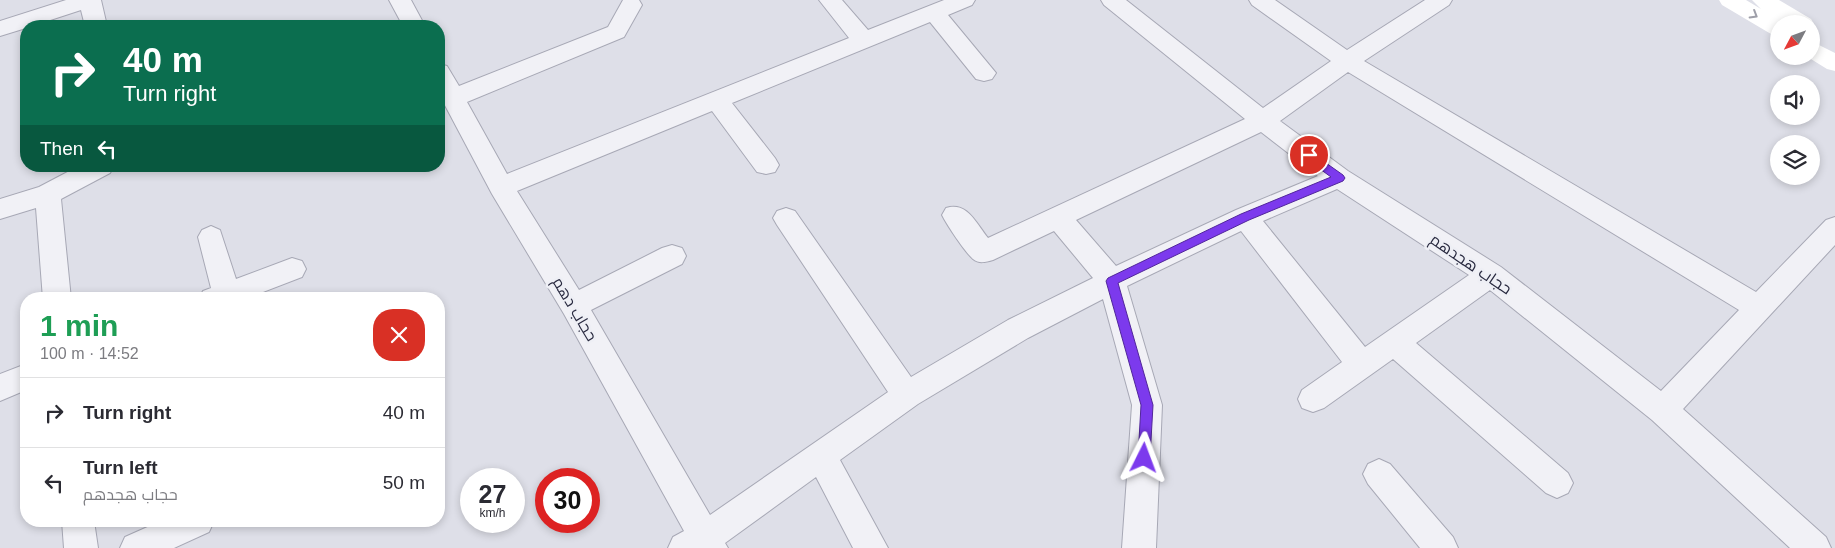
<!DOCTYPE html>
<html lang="en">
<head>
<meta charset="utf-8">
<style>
  :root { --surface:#fff; --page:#f7f7f7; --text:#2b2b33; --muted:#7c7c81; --line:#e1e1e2 }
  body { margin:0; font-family:Arial,Cairo,sans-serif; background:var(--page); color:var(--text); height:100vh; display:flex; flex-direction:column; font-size:19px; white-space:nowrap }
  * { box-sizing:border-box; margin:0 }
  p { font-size:16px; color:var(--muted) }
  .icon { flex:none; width:28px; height:28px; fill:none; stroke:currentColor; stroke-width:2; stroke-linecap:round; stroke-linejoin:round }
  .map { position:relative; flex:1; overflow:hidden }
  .side { position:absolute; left:20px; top:292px; width:425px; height:235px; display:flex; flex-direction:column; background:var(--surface); border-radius:20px; box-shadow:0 2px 8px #0003 }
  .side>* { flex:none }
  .banner { position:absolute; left:20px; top:20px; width:425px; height:152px; border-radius:20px; box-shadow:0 2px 8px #0003; background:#0b6e4f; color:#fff; overflow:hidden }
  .needle { width:32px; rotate:229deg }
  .controls { position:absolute; left:1770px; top:15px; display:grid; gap:10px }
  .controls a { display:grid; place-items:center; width:50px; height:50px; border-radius:50%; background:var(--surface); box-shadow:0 2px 8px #0003; font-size:25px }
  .speed { position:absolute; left:460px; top:468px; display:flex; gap:10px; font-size:25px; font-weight:700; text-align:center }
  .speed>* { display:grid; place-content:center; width:65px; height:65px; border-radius:50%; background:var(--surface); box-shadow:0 2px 8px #0003; line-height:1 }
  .speed small { font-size:12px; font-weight:400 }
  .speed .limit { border:8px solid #d22; background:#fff; color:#111 }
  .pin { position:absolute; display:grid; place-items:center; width:42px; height:42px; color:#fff; margin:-21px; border:2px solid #fff; border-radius:50%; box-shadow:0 1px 5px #0007 }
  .me { position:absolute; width:55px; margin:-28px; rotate:3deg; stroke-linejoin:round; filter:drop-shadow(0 0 4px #0008) }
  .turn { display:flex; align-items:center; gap:18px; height:105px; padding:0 20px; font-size:22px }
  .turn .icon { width:65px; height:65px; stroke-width:2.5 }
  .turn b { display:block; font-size:35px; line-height:42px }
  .then { display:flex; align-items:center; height:48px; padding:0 20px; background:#0003; gap:10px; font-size:19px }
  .round { display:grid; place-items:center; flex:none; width:52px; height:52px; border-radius:20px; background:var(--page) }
  .head { display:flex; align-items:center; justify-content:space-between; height:85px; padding:0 20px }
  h1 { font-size:30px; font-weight:700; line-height:38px; color:#1e9e55 }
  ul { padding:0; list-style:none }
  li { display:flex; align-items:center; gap:15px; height:70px; padding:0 20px; border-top:1px solid var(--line) }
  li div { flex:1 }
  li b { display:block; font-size:19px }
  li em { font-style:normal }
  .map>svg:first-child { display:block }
</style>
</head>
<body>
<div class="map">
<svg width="1835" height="548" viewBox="0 0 1835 548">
  <rect width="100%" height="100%" fill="#dedfe8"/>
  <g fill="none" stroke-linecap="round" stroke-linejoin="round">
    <defs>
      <path id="street" d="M66 0H101L107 26H85L81 10 32 26H26V28L0 36V21Z
        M389 0H411L425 26H403Z
        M623 0H639L642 5 624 37 467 102 507 174 849 38 819 0H842L868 30 944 0H975L972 5 948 15 996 73 992 79 984 81 976 79 930 22 732 103 775 158 779 165 775 172 766 174 757 172 712 111 517 191 579 290 662 248 672 245 682 248 686 256 682 264 591 310 710 515 888 392 777 225 773 218 777 211 786 208 795 211 911 377 1008 320 1093 278 1054 231 993 260C986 262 979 264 973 259 965 252 947 225 942 215L946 208C967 201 976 223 988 238L1245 119 1104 5 1101 0H1126L1263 108 1331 61 1252 5 1249 0H1275L1347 50 1425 0H1452L1449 5 1364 61 1756 292 1826 220 1835 217V245L1683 409 1826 537 1831 548H1790L1652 420 1490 290 1416 343 1568 473 1573 483 1568 493 1557 498 1546 493 1393 359 1324 408 1313 412 1302 408 1298 399 1302 390 1342 362 1241 231 1127 286 1162 405 1156 548H1122L1132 405 1103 299 1028 338 918 404 840 460 888 548H853L816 477 725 543 728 548H668L673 537 684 531 564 314 492 194 439 94V64L447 66 459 86 608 27ZM1348 72 1739 310 1661 391 1501 267 1348 171 1280 121ZM1261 132 1318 176 1236 210 1116 266 1076 220ZM1337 189 1469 275 1365 347 1263 221Z
        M79 166H114L110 173 61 199 71 299H43L36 208 0 219V199L39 187Z
        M211 226 220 230 236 279 292 258 302 261 306 269 302 277 245 299H199L203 291 211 288 198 237 202 230Z
        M26 364V390L0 401V374Z
        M1379 459 1390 464 1453 537 1458 548H1420L1368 484 1363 474 1368 464Z
        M62 521H94L98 548H64Z
        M161 521H214L209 532 174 548H120L125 537Z"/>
    </defs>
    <use href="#street" stroke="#a7a8b5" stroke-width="2"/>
    <use href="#street" fill="#f1f1f6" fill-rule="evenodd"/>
    <path fill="#fff" fill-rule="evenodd" d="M1719 0H1746L1761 9 1752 0H1779L1811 19 1814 24 1811 29V24H1779V36L1771 34 1722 5Z
      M1811 41 1835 53V71L1827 69 1806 56H1811Z"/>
  </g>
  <defs><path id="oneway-chevron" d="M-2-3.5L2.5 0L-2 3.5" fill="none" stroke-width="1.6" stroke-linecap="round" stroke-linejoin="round" transform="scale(1.25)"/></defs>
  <use stroke="#9e9fa9" href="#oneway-chevron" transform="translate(1754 15) rotate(31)"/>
  <path fill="#7c3aed" stroke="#51269a" d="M1309 151 1343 175 1345 178 1343 181 1249 220 1118 283 1153 405 1150 458 1149 463 1144 464 1139 463 1138 458 1141 405 1106 281 1108 278 1241 214 1331 177 1305 158 1303 155Z"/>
  <g text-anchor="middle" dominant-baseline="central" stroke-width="5" stroke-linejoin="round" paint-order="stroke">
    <g font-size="16" fill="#28293f" stroke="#eeeff5">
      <text transform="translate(1471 264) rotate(34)">حجاب هجدهم</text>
      <text transform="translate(575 309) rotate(59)">حجاب دهم</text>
    </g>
  </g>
</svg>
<div class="controls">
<a><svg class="needle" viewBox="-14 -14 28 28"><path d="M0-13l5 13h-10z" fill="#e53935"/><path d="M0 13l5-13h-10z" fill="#7c7c81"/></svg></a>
<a><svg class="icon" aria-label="sound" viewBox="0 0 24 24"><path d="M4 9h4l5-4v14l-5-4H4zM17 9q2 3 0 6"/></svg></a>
<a><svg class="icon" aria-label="layers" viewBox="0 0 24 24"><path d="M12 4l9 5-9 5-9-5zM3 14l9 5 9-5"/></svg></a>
</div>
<div class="speed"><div>27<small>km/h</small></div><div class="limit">30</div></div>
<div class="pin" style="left:1309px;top:155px;background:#d93025"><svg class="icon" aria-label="arrive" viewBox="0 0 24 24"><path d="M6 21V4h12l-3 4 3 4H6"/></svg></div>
<svg class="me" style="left:1144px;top:458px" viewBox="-20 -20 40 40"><path d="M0-17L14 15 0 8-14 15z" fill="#7c3aed" stroke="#fff" stroke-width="4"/></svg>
<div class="banner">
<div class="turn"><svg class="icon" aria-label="right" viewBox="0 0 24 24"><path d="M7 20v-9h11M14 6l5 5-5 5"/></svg><div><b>40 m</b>Turn right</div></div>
<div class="then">Then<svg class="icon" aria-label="left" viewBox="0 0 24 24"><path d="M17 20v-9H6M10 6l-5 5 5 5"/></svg></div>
</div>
<section class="side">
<div class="head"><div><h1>1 min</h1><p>100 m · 14:52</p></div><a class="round" style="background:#d93025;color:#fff"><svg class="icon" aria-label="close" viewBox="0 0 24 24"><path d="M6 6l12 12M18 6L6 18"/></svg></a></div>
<ul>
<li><svg class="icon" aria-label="right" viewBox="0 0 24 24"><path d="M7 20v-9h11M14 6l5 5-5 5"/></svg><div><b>Turn right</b></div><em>40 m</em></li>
<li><svg class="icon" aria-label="left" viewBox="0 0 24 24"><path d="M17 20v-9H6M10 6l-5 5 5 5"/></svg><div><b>Turn left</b><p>حجاب هجدهم</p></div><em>50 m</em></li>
</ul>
</section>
</div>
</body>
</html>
